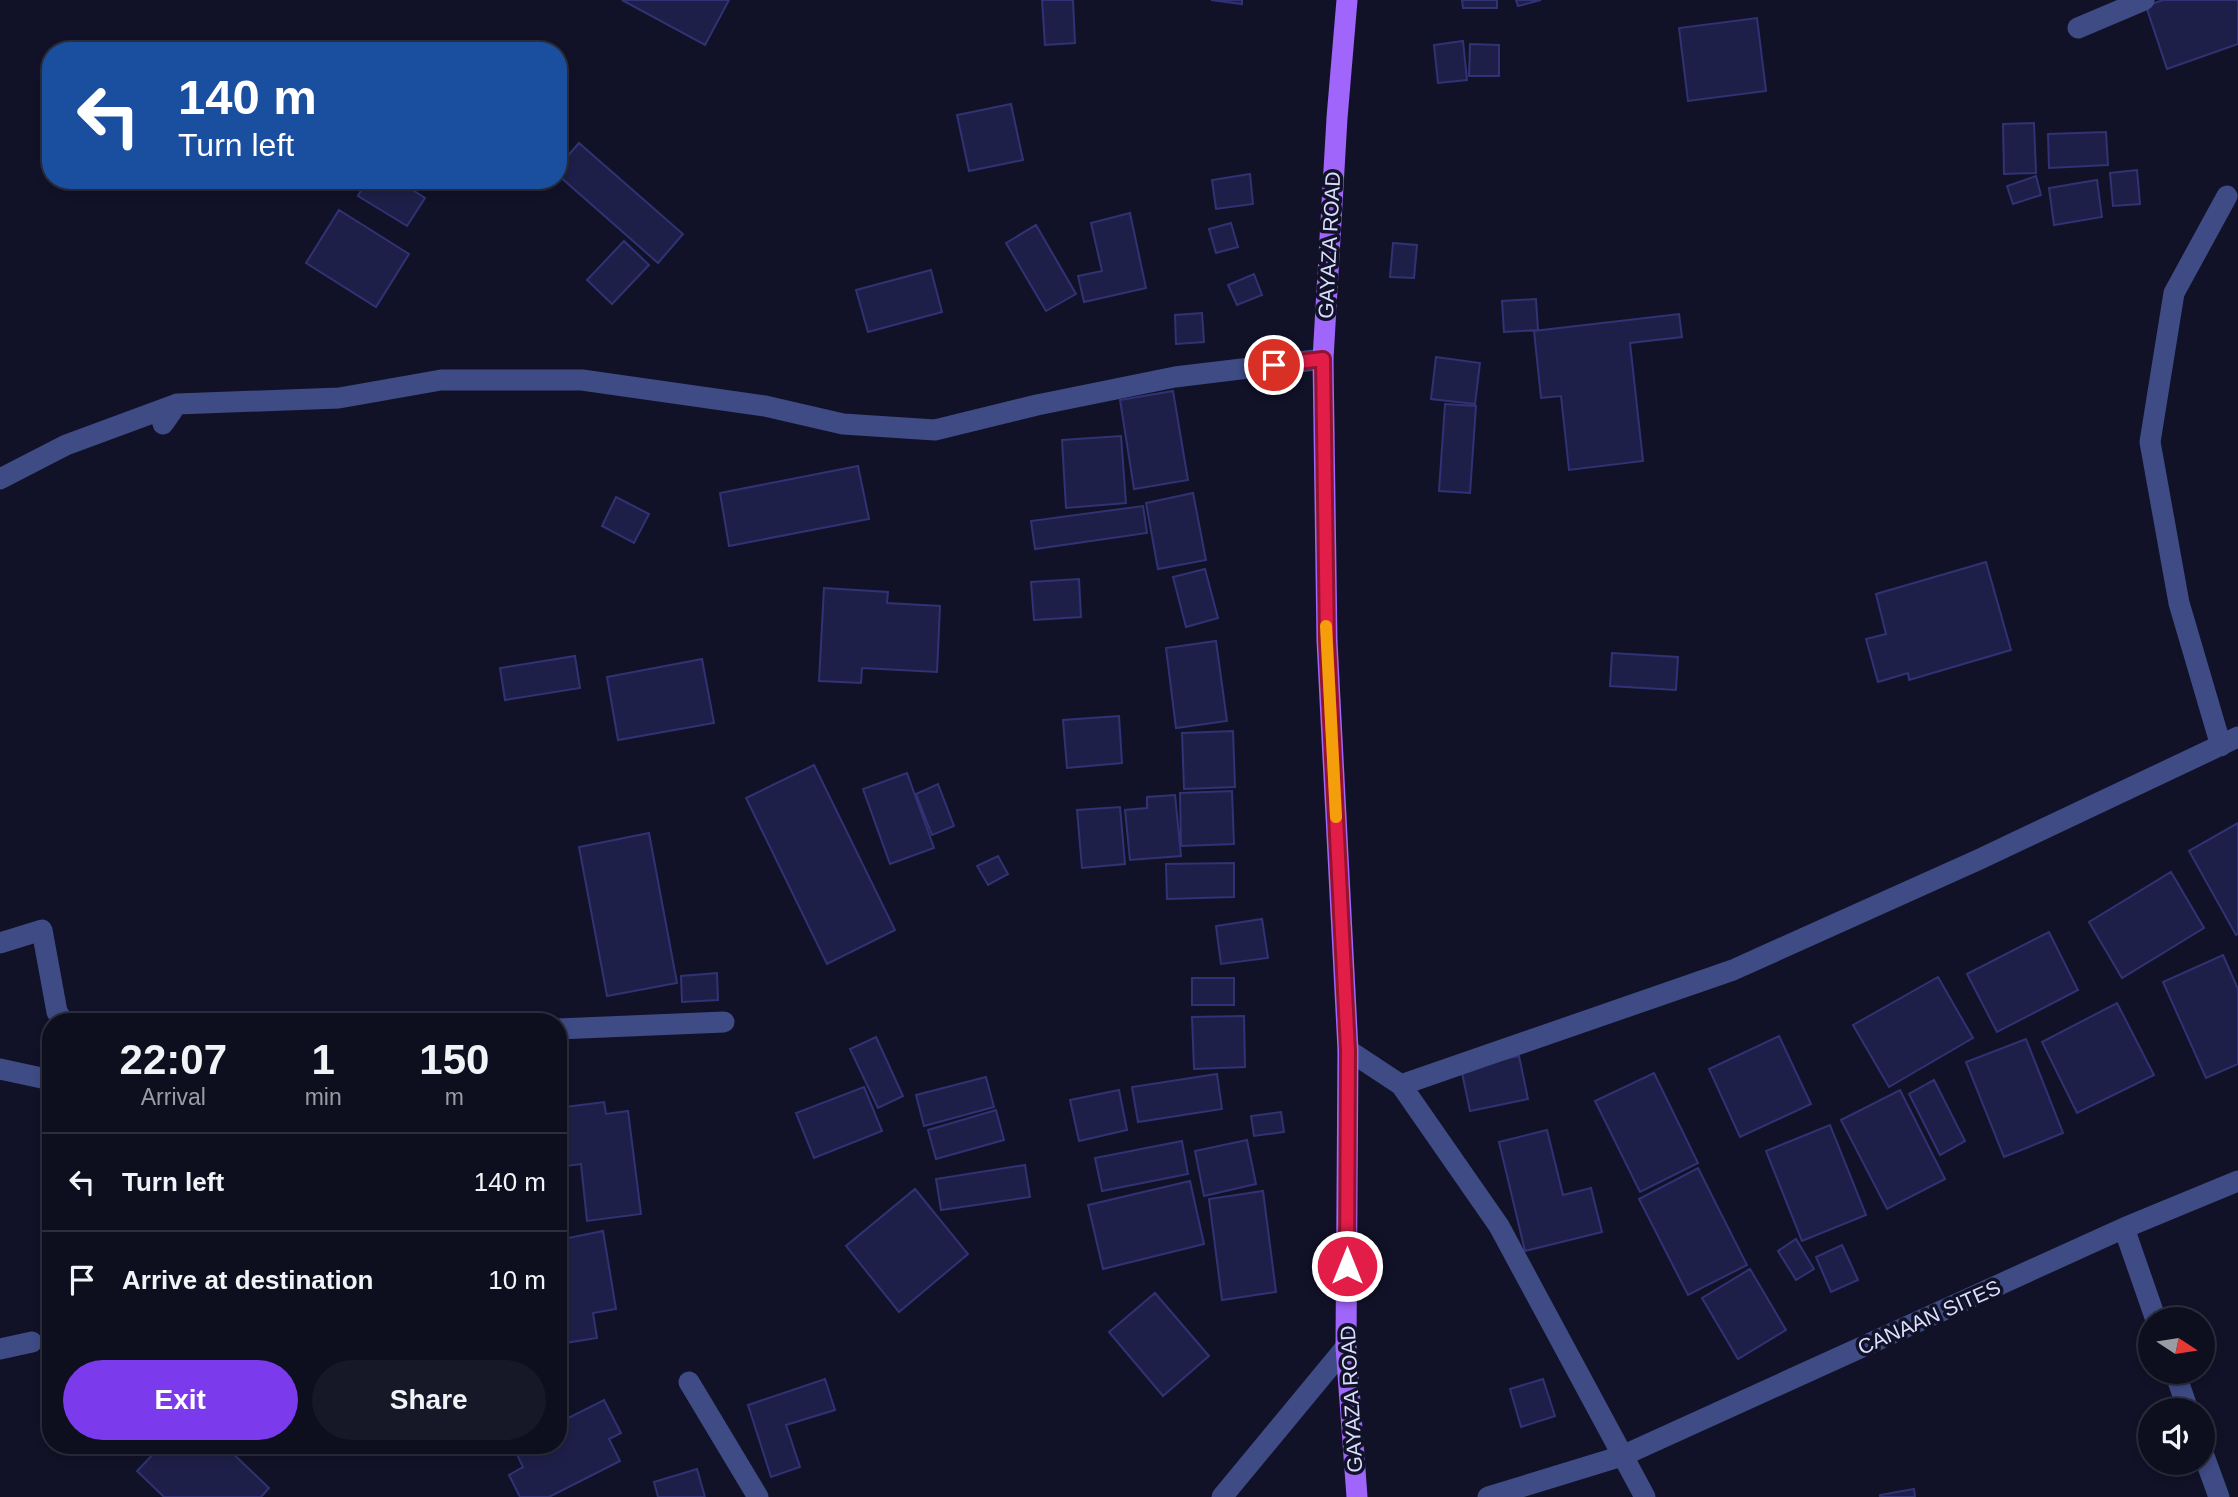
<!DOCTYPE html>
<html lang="en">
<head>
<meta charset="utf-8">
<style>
  :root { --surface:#0d0e1e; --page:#161727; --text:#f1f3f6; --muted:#9a9ca4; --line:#2d2e3c; --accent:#7c3aed }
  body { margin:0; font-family:Arial,sans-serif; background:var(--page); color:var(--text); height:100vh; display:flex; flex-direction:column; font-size:26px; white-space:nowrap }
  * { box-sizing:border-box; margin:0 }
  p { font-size:23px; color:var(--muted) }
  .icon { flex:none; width:38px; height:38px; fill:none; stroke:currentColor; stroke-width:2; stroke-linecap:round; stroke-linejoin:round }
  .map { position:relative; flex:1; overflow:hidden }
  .panel { position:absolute; left:42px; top:1013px; width:525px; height:441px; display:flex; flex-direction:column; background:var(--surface); border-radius:28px; box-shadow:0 4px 10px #0003,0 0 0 2px var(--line) }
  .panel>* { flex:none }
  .hud { position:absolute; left:42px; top:42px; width:525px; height:147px; border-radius:28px; box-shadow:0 4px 10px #0003,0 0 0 2px var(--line); background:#1a4fa0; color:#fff; overflow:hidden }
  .needle { width:46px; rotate:102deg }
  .controls { position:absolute; left:2138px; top:1307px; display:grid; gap:14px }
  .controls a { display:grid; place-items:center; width:77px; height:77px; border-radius:50%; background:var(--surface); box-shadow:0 4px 10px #0003,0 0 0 2px var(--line); font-size:35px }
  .pin { position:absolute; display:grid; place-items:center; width:60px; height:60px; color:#fff; margin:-30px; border:4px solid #fff; border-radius:50%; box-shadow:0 2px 7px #0007 }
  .me { position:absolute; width:77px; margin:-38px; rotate:0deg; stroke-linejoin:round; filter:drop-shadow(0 0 5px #0008) }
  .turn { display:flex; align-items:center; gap:24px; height:147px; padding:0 21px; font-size:32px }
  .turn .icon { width:91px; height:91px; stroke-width:2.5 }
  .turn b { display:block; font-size:49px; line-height:60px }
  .eta { display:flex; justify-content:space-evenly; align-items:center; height:119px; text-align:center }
  .eta b { font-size:42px; font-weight:800; line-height:49px }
  .action { display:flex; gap:14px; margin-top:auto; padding:14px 21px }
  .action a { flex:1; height:80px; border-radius:42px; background:var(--accent); color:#fff; font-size:28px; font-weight:800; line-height:80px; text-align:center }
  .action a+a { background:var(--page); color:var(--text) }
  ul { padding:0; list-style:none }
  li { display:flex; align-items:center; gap:21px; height:98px; padding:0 21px; border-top:2px solid var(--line) }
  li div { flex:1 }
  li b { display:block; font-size:26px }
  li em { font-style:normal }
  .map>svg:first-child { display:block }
</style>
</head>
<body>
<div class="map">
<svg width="2238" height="1497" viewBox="0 0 2238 1497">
  <rect width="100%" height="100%" fill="#111228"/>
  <path fill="#1e1f48" stroke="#313274" stroke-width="2" d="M622 0H729L705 45Z
    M1042 0H1073L1075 43 1045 45Z
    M1211 0H1242V4Z
    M1462 0H1497V8H1463Z
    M1516 0H1541L1518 6Z
    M2163 0H2238V44L2167 69 2146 6Z
    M1757 18 1766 91 1688 101 1679 28Z
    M1463 41 1467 80 1438 83 1434 45Z
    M1470 44 1499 45V76H1469Z
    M1011 104 1023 160 969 171 957 115Z
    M2034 123 2036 173 2004 174 2003 124Z
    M2106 132 2108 165 2049 168 2048 134Z
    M579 143 683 234 658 263 558 175V167Z
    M2137 170 2140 204 2113 206 2110 173Z
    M1250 174 1253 204 1216 209 1212 180Z
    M2036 176 2041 195 2013 204 2007 186Z
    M367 180H397L425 198 407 226 358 196Z
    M2097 180 2102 217 2054 225 2049 188Z
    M339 210 409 254 376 307 306 263Z
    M1130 213 1146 288 1084 302 1078 276 1102 271 1091 223Z
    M1231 223 1238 247 1216 253 1209 229Z
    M1036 225 1076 294 1046 311 1006 243Z
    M624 241 649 265 612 304 587 280Z
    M1393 243 1417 245 1414 278 1390 277Z
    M931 270 942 312 868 332 856 290Z
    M1254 274 1262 295 1237 305 1228 285Z
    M1536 299 1538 330 1504 332 1502 301Z
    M1202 313 1204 342 1176 344 1175 315Z
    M1679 314 1682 337 1630 343 1643 461 1569 470 1561 396 1541 398 1534 331Z
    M1436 357 1480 363 1475 404 1431 399Z
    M1173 391 1188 480 1134 489 1120 400Z
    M1445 404 1476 406 1470 493 1439 491Z
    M1121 436 1126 503 1066 508 1062 440Z
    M858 466 869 519 729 546 720 493Z
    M1193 493 1206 560 1158 569 1146 503Z
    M616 497 649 514 634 543 602 526Z
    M1143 506 1147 533 1035 549 1031 521Z
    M1986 562 2011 650 1909 680 1908 673 1878 682 1866 639 1886 634 1876 594Z
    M1205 569 1218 618 1186 627 1173 577Z
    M1079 579 1081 617 1034 620 1031 582Z
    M824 588 888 592 887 603 940 606 937 672 862 668 861 683 819 681Z
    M1216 641 1227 721 1176 728 1166 648Z
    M1612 653 1678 657 1676 690 1610 686Z
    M575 656 580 688 505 700 500 668Z
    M702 659 714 723 618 740 607 677Z
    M1119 716 1122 763 1067 768 1063 720Z
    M1233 731 1235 787 1184 789 1182 733Z
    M814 765 895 930 827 964 746 798Z
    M907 773 934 848 890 864 863 789Z
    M938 784 954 826 932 835 916 794Z
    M1232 791 1234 844 1181 846 1180 793Z
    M1175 795 1181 856 1130 860 1125 810 1147 808V797Z
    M1120 807 1125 864 1082 868 1077 810Z
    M2238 823V934L2236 935 2189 851Z
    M649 833 677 983 607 996 579 847Z
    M998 856 1008 874 988 885 977 866Z
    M1234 863V897L1167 899 1166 864Z
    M2171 872 2204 928 2122 978 2089 922Z
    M1262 919 1268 958 1221 964 1216 926Z
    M2049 932 2078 990 1997 1032 1967 974Z
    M2223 955 2238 989V1064L2206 1078 2163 982Z
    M717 973 718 1000 682 1002 681 976Z
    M1938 977 1973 1038 1889 1087 1853 1025Z
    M1192 978H1234V1005H1192Z
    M2117 1003 2154 1075 2077 1113 2042 1042Z
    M1244 1016 1245 1067 1194 1069 1192 1017Z
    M1779 1036 1811 1104 1740 1137 1709 1069Z
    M876 1037 903 1096 878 1108 850 1049Z
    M2026 1039 2063 1133 2004 1157 1966 1062Z
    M1519 1056 1528 1099 1470 1111 1461 1068Z
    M1654 1073 1698 1163 1640 1192 1595 1101Z
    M1217 1074 1222 1109 1138 1122 1132 1087Z
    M986 1077 994 1107 924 1126 916 1095Z
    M1934 1080 1965 1141 1940 1155 1909 1094Z
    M864 1087 882 1131 814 1158 796 1113Z
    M1119 1090 1127 1130 1079 1141 1070 1100Z
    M1900 1090 1945 1179 1887 1209 1841 1120Z
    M604 1102 606 1114 628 1111 641 1214 587 1221 581 1164 558 1167V1108Z
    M996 1110 1004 1140 936 1159 928 1130Z
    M1281 1112 1284 1132 1254 1136 1251 1116Z
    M1830 1125 1866 1215 1802 1241 1766 1151Z
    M1547 1130 1563 1195 1591 1188 1602 1232 1525 1251 1499 1142Z
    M1247 1140 1256 1184 1204 1196 1195 1151Z
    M1182 1141 1188 1174 1102 1191 1095 1158Z
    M1025 1165 1030 1197 941 1210 936 1179Z
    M1698 1168 1747 1265 1688 1295 1639 1199Z
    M1190 1181 1204 1244 1103 1269 1088 1205Z
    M915 1189 968 1254 899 1312 846 1246Z
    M1263 1191 1276 1292 1222 1300 1209 1199Z
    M603 1231 616 1309 593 1313 597 1338 559 1344 558 1240Z
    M1796 1239 1814 1269 1796 1280 1778 1251Z
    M1842 1245 1858 1280 1831 1292 1816 1257Z
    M1750 1269 1786 1330 1738 1359 1702 1298Z
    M1155 1293 1209 1356 1163 1396 1109 1332Z
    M825 1379 835 1410 786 1425 800 1467 771 1477 748 1405Z
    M1543 1379 1555 1416 1521 1427 1510 1389Z
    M604 1400 621 1433 609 1439 620 1461 549 1497H520L509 1475 523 1467 513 1446H558V1423Z
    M161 1446H225L269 1488 261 1497H164L137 1471Z
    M697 1469 705 1497H658L654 1482Z
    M1914 1489 1915 1497H1880V1495Z"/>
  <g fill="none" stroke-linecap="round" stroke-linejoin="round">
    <path stroke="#3e4b85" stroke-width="21" d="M2078 28 2144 0
      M163 424 177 404 339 398 441 380H582L765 406 843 424 935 430 1037 405 1175 377 1323 359
      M0 479 66 445 177 404
      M2221 746 2179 603 2150 442 2174 293 2227 196
      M0 943 42 930 57 1012 64 1022
      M558 1029 724 1022
      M1348 1050 1401 1085 1733 970 1980 859 2238 737
      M0 1069 51 1080
      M1401 1085 1499 1226 1645 1497
      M2124 1228 2156 1320
      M0 1349 32 1342
      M2175 1372 2188 1410
      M689 1382 758 1497
      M2203 1453 2219 1497
      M1222 1497 1346 1347
      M1488 1497 1622 1456 2124 1228 2238 1181"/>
    <path stroke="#a065fa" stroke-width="21" d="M1347 0 1337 118 1323 359 1327 641 1348 1050 1346 1347 1357 1497"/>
  </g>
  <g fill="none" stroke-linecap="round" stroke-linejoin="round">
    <defs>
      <path id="route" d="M1274 365 1323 359 1327 641 1348 1050 1347 1266"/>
    </defs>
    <use href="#route" stroke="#92132f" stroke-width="18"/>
    <use href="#route" stroke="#e11d48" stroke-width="12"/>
    <path stroke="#f59e0b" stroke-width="12" d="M1326 626 1336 817"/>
  </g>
  <g text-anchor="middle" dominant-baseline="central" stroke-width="7" stroke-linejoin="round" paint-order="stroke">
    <g font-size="21" fill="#dadefe" stroke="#111228">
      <text transform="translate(1329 245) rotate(-87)">GAYAZA ROAD</text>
      <text transform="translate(1929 1317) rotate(-24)">CANAAN SITES</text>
      <text transform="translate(1351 1399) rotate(-93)">GAYAZA ROAD</text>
    </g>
  </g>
</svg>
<div class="controls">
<a><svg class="needle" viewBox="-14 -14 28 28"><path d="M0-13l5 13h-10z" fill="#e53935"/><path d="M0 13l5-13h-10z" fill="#9a9ca4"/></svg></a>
<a><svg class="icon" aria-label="sound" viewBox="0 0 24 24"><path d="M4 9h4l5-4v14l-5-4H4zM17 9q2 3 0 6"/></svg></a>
</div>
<div class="pin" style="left:1274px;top:365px;background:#d93025"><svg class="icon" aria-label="arrive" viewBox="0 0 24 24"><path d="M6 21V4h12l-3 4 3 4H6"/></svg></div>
<svg class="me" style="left:1347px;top:1266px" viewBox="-20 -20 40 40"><circle r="17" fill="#e11d48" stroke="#fff" stroke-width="3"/><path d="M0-11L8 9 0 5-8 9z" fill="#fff"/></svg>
<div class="hud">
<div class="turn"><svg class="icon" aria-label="left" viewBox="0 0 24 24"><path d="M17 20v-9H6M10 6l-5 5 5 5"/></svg><div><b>140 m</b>Turn left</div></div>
</div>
<section class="panel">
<div class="eta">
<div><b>22:07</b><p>Arrival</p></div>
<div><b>1</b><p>min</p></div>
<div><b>150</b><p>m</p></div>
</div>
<ul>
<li><svg class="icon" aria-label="left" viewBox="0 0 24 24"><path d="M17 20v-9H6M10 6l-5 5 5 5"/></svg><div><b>Turn left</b></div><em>140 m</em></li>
<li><svg class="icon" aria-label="arrive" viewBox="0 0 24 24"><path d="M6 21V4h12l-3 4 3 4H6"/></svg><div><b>Arrive at destination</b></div><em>10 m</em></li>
</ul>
<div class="action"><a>Exit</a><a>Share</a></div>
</section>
</div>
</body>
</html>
